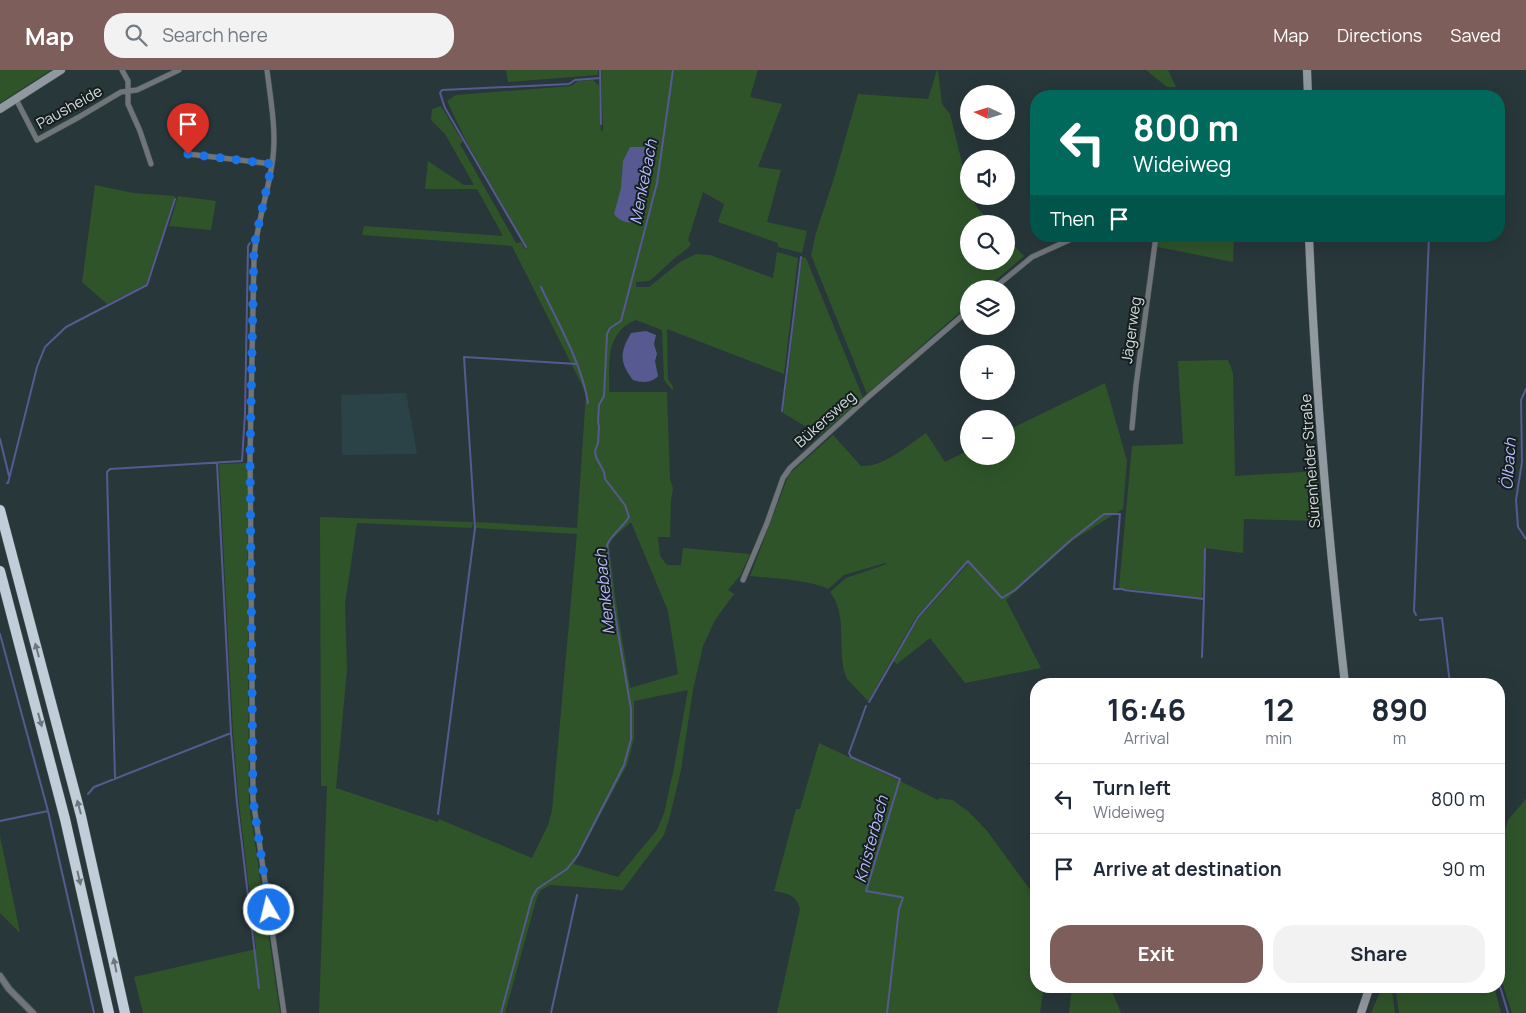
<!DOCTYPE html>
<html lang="en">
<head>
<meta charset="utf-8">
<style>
  :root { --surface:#fff; --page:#f2f2f3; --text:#1f2937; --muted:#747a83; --line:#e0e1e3; --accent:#7e5e5a }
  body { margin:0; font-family:Manrope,sans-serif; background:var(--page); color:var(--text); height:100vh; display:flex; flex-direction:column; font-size:19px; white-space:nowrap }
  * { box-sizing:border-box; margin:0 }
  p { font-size:16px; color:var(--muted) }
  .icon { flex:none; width:28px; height:28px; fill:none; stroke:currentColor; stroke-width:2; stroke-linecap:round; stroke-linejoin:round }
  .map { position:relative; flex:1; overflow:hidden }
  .sheet { position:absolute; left:1030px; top:608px; width:475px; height:315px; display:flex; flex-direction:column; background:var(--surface); border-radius:20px; box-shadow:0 5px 20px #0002 }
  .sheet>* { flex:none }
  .top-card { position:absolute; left:1030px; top:20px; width:475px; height:152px; border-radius:20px; box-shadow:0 5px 20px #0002; background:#00695c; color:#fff; overflow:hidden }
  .needle { width:32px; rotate:274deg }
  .tools { position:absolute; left:960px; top:15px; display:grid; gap:10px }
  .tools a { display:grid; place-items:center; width:55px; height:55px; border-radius:50%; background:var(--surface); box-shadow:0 5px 20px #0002; font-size:25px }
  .pin { position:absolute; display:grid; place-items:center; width:42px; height:42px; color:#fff; margin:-51px -21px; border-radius:50% 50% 50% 0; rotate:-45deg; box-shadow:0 0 5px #0007 }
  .pin .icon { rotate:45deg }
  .me { position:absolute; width:55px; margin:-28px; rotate:352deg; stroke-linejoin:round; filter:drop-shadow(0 0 4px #0008) }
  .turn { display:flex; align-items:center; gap:18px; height:105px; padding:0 20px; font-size:22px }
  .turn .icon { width:65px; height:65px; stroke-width:2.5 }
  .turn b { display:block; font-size:35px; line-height:42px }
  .then { display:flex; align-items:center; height:48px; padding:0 20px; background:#0003; gap:10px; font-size:19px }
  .eta { display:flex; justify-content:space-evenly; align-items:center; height:85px; text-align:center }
  .eta b { font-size:30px; font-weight:700; line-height:35px }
  .action { display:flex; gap:10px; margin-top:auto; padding:10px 20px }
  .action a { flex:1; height:58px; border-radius:20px; background:var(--accent); color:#fff; font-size:20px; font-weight:700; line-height:58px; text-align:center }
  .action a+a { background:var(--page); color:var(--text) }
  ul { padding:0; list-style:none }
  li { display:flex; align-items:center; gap:15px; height:70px; padding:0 20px; border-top:1px solid var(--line) }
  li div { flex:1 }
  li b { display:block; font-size:19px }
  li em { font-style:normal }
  header { display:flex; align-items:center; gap:30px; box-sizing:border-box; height:70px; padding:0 25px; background:var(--accent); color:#fff }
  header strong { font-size:24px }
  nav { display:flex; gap:28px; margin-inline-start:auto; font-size:18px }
  .search { width:350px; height:45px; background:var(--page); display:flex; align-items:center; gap:12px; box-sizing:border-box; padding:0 18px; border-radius:20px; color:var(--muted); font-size:19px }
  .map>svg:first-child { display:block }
</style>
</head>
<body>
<header>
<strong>Map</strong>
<div class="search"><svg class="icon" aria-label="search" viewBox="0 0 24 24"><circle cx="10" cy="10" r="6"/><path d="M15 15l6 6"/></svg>Search here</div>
<nav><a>Map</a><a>Directions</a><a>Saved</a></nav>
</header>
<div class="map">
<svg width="1526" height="943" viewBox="0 0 1526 943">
  <rect width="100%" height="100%" fill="#28373a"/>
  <path fill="#2b4347" d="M406 323 417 384 342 385 341 325Z"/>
  <path fill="#2f542a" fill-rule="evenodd" d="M0 0H51L0 33Z
    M506 0H598V5L508 12Z
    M601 0H758L750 27 782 34 758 97 781 100 767 152 807 161 802 183 778 177V173L718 152 724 134 703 122 688 170 691 174 688 178 676 187 653 208 649 211 636 212V217H649L680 192 696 184 710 185 773 208 777 182 798 188 784 304 667 259 668 309 673 317V321L664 310 662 260 636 250C604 263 610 294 609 322H667L670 410 673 418 671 431 670 467H658L660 486 667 495H681L683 478 750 484 740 506 728 520 734 524 715 550 703 576 693 620 681 700 670 746 664 765 622 821 621 820 550 815 541 820 537 827 505 943H319L327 716H321L320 447 473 452 472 458 357 453 345 534 347 600 336 718 438 752 439 749 532 788 548 755 552 741 577 464 476 458V452L577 458 586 323 512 176 362 165 364 156 503 166 477 119H425L428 91 464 115H474L445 64 431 50 432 39 441 36 463 72 460 74 516 173 521 172 525 179 527 178 466 71 447 31 456 25 571 16 578 11 593 10 599 16 601 62 603 60ZM631 452 668 541 678 604 630 618 615 526 609 475 612 469ZM688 620 674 698 664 743 657 760 618 807 574 794 627 695 634 669V631Z
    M937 0H938L942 34 950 44 969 121V126H971L978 139 992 154H969V191H1006V168L1024 186 986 219H969V234L867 324 811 185 816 163 834 108 858 24 928 29Z
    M1146 0H1168L1176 17H1167Z
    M95 115 133 123 175 126 146 214 107 234 82 212Z
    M178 126 216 131 211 160 169 156Z
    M1159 166H1234L1233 192 1158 177Z
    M802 187 806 188 863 328 820 365 783 343Z
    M1228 290 1233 303 1235 406 1318 401 1322 451 1244 449 1243 483 1205 478 1202 528 1119 518 1132 376 1183 374 1178 291Z
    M1105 313 1127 391 1123 439 1073 470 1006 530 1041 598 965 613 930 568 897 594 893 591 919 548 968 494 966 493 916 547 868 631 847 609 845 604C837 578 848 545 830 522L846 508 887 494 885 493 844 505 828 519C810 510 770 508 750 506L789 404 833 365 861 396C883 398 908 375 926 363L945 392 969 380V386H1006V361Z
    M247 393 249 733 280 943H143L134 907 256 879 239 733 233 662 219 394Z
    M819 673 898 710 938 730 940 728 952 730 968 741 988 762 1036 828V916H1044L1040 943H777L800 839C796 824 788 824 774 821L796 739H800Z
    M1526 729V943H1512L1499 903V782L1508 750Z
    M0 766 20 863 0 843Z
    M1072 916H1116L1111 919 1121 943H1069Z
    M1395 916H1494L1501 943H1399Z
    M1392 920 1395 943H1371L1379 924Z"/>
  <path fill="#565a90" d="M630 77H649L653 81 647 115 638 151C630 155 619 151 614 144L621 118 623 91Z
    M646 261 656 265 654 274 657 284 655 291 658 306C652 313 642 313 633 310 619 292 620 282 631 263Z"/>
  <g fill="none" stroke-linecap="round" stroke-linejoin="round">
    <path stroke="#565a90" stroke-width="2" d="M600 0 601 54
      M526 177 445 38 440 23 442 20 569 14 575 10 600 8
      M541 217C558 253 582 294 588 333
      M1526 319 1521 330 1522 392 1516 430 1518 457 1526 469
      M782 341 801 187
      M0 369 9 406
      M217 393 231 663 237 733 259 918
      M7 413H8L37 297 45 277 66 257 147 215 175 129
      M1124 520 1204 529 1202 587
      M1204 529 1205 479
      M1416 545 1414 541 1429 166
      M1420 550 1442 548 1450 614
      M0 564 48 741 94 943
      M869 632 918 547 968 491 1002 528 1015 520 1071 470 1104 444H1120L1114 519H1123
      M866 636 849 683 851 687 900 709 866 821 901 827 903 828 899 839 887 943
      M115 709 107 402 110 399 242 391 245 344 248 176 250 173
      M88 724 94 717 231 663
      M438 744 475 458 464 287 577 294
      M0 751 48 741
      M1499 913 1508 943
      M501 943 532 828 537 819 567 799 578 785 624 695 631 669V639L612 527 607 475C612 464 623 457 629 447L625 435 605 409 604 402 596 387 595 381 598 373 599 357 598 352 599 335 604 326 607 264 610 258 621 251 657 113 673 0
      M551 943 577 825"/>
    <defs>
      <path id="minor" d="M122 0 128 11V34L140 61 151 94
        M267 0C271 33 278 67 271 100 266 130 256 157 254 188L250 386 253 729 284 943
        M16 29 37 70 79 47 121 22 137 20 179 0
        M188 84 272 94
        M993 219 1032 187 1078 166
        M1132 358 1136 315 1156 166
        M743 510 767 453 783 408 790 398 867 328 969 240"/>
      <path id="tertiary" d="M0 906 9 919 33 943"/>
      <path id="secondary" d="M1307 0 1308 26
        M0 39 61 0
        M1309 166C1315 316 1328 465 1345 614
        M1361 943 1370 916"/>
      <path id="motorway" d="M0 440 81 746 125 943
        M0 501 65 749 109 943"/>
    </defs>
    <use href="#minor" stroke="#475557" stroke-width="6"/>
    <use href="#tertiary" stroke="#475557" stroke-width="8"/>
    <use href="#secondary" stroke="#475557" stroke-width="9"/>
    <use href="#motorway" stroke="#475557" stroke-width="11"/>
    <use href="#minor" stroke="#6f7579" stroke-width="5"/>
    <use href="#tertiary" stroke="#6f7579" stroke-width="6"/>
    <use href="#secondary" stroke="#9199a0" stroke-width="8"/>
    <use href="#motorway" stroke="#c1ced9" stroke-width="10"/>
  </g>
  <defs><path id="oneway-solid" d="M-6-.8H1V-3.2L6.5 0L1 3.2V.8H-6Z" transform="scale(1.25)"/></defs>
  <g fill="#6c767c">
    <use href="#oneway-solid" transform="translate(37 580) rotate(-105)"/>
    <use href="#oneway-solid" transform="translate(40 650) rotate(75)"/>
    <use href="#oneway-solid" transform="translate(79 737) rotate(-105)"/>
    <use href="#oneway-solid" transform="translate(79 808) rotate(77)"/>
    <use href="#oneway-solid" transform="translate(115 895) rotate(-102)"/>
  </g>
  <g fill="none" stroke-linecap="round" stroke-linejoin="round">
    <path stroke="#1a73e8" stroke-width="9" stroke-dasharray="0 16.2" d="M188 84 272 94 254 176 250 386 253 729 269 840"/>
  </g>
  <g text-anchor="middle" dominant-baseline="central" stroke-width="4" stroke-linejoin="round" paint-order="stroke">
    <g font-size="15" fill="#d2dbdc" stroke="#161d1e">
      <text transform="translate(69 37) rotate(-29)">Pausheide</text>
      <text transform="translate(1131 260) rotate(-82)">Jägerweg</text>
      <text transform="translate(825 349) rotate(-42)">Bükersweg</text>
      <text transform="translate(1310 391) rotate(-94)">Sürenheider Straße</text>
    </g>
    <g font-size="16" font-style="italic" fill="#b4bbfc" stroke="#161d1e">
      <text transform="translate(643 112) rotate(-79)">Menkebach</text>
      <text transform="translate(1508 394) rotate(-86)">Ölbach</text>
      <text transform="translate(604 522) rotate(-96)">Menkebach</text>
      <text transform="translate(871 769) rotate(-75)">Knisterbach</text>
    </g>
  </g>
</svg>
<div class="tools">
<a><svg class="needle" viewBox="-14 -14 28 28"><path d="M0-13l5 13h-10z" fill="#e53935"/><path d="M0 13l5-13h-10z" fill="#747a83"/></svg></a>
<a><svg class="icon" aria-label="sound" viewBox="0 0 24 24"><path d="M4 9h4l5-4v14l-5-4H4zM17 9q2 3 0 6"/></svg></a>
<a><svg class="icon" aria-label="search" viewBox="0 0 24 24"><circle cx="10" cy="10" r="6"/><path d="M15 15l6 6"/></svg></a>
<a><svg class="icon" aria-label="layers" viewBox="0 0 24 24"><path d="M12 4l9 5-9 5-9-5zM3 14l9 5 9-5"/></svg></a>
<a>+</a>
<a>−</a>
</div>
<div class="pin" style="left:188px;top:84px;background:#d93025"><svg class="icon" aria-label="arrive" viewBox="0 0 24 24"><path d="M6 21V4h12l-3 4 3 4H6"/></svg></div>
<svg class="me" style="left:269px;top:840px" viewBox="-20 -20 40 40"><circle r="17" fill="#1a73e8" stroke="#fff" stroke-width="3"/><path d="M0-11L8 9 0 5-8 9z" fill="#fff"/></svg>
<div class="top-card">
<div class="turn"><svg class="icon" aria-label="left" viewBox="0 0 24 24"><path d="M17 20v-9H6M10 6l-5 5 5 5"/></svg><div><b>800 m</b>Wideiweg</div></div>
<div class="then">Then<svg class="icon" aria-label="arrive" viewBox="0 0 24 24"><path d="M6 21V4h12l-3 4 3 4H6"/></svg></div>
</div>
<section class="sheet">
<div class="eta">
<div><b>16:46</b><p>Arrival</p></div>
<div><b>12</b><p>min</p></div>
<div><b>890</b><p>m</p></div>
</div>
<ul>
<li><svg class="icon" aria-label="left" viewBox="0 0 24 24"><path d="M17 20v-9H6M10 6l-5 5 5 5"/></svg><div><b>Turn left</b><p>Wideiweg</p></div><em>800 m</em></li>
<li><svg class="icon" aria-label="arrive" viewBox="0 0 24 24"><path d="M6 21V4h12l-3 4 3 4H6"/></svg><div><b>Arrive at destination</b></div><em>90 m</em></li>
</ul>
<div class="action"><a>Exit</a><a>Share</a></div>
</section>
</div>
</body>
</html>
